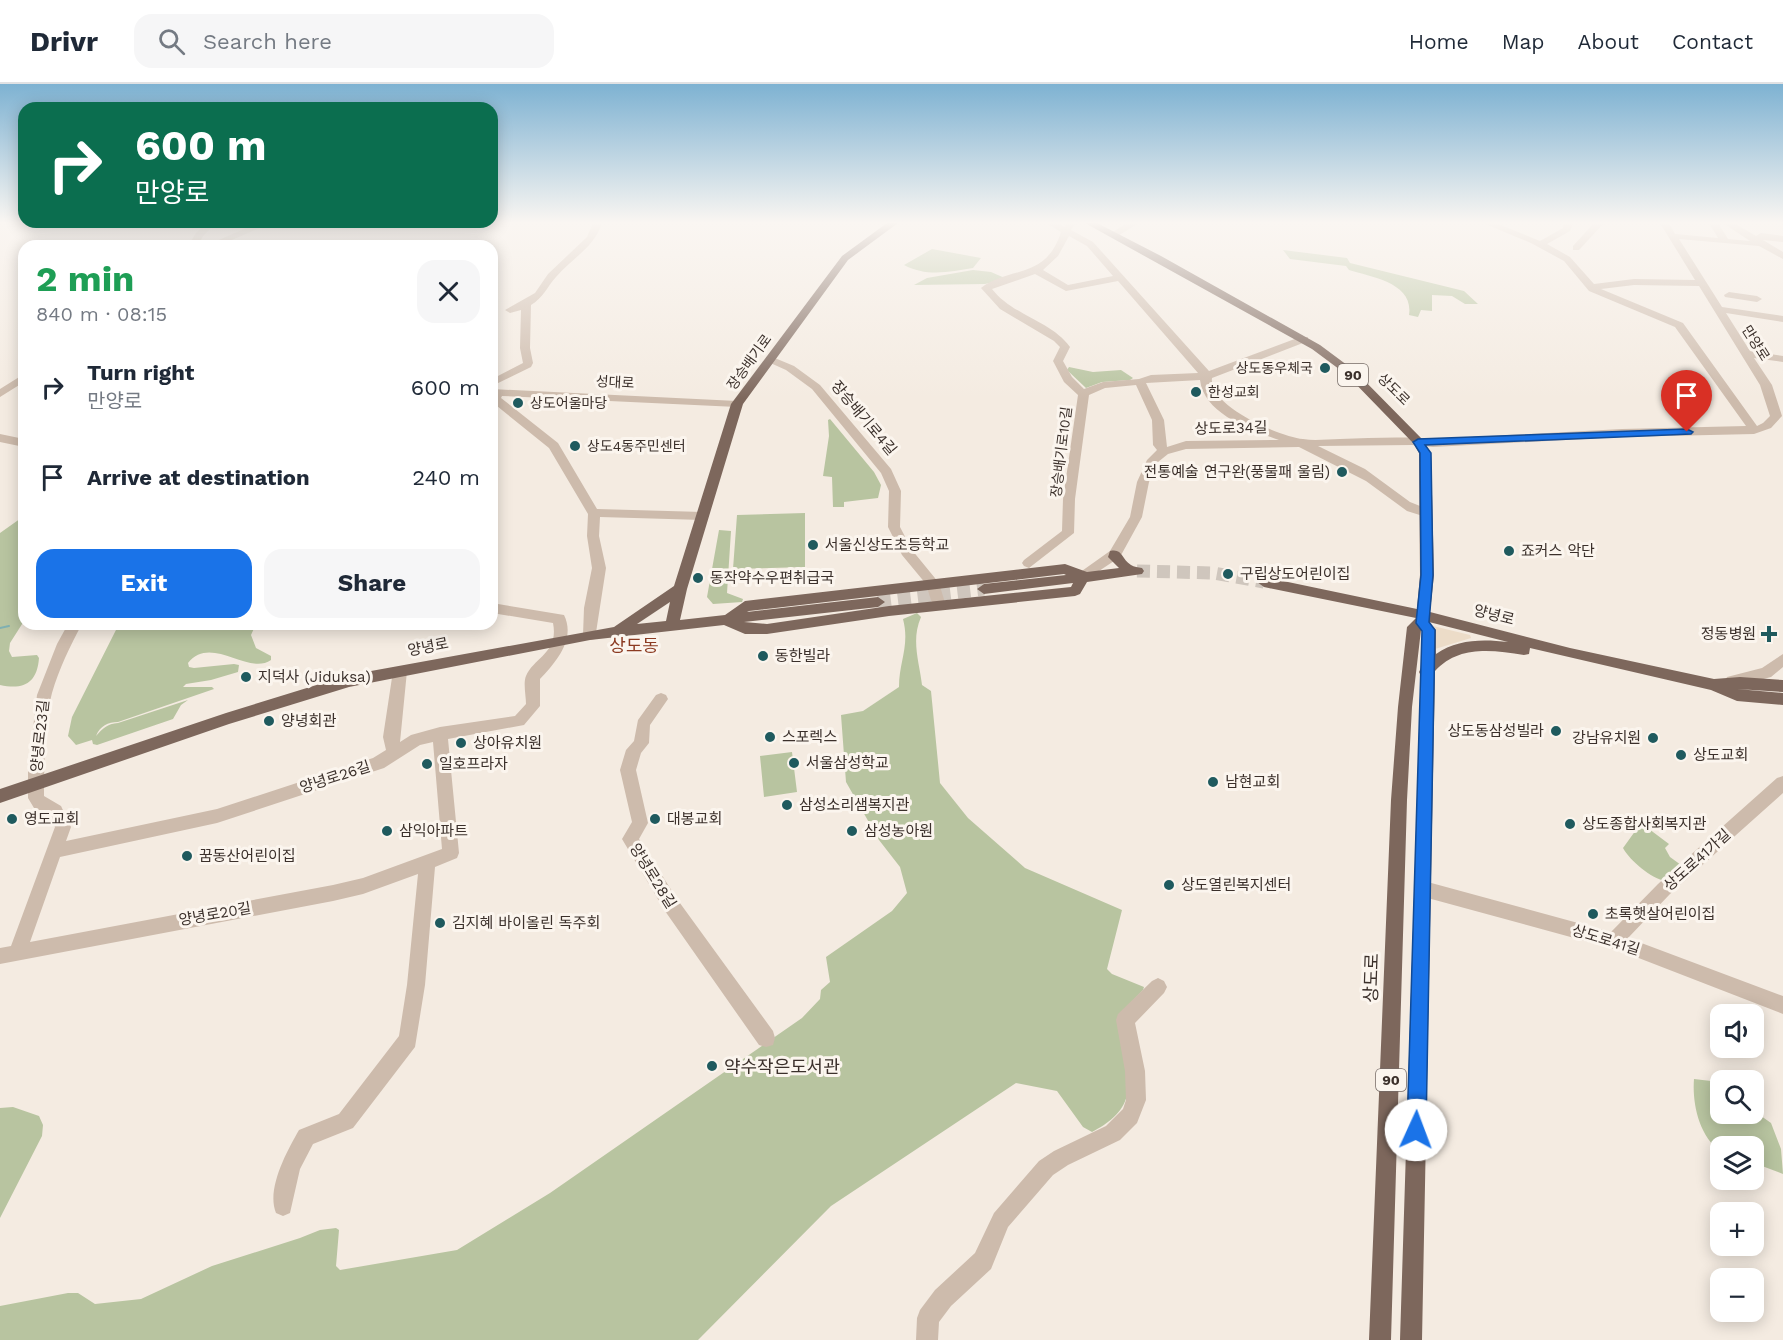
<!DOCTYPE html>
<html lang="en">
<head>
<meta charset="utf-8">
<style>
  :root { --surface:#fff; --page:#f6f6f7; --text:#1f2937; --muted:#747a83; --line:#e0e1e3; --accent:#1a73e8 }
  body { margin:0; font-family:"Work Sans","Noto Sans KR",sans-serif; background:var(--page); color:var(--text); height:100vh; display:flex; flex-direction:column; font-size:22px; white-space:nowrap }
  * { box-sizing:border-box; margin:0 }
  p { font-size:20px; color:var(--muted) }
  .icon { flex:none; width:33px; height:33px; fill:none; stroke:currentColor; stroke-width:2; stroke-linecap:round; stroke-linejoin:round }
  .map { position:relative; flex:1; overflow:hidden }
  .details { position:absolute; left:18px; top:156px; width:480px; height:390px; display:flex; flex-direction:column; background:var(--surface); border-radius:18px; box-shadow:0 3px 15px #0003 }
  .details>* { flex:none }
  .hud { position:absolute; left:18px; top:18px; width:480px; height:126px; border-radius:18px; box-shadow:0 3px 15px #0003; background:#0b6e4f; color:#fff; overflow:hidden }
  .fabs { position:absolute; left:1710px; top:920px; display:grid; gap:12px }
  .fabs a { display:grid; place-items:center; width:54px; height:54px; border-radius:12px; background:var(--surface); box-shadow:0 3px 15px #0003; font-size:30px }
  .pin { position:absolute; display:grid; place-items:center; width:51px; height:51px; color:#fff; margin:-62px -26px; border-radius:50% 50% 50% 0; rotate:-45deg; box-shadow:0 0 6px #0007 }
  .pin .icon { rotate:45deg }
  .me { position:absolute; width:66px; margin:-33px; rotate:2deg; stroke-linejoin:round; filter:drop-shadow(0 0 4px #0008) }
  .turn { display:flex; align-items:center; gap:21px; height:126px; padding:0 18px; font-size:27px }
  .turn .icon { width:78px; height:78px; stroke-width:2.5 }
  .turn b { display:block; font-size:42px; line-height:51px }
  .round { display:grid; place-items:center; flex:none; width:63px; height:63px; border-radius:18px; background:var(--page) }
  .headline { display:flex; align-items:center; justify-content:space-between; height:102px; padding:0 18px }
  h1 { font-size:36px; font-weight:700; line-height:45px; color:#1e9e55 }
  .button { display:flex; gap:12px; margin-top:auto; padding:12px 18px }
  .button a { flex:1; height:69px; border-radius:18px; background:var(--accent); color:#fff; font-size:24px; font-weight:700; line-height:69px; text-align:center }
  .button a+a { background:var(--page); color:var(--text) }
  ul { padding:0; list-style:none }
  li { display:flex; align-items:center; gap:18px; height:90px; padding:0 18px }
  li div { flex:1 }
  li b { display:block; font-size:22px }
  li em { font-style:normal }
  header { display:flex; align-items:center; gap:36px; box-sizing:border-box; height:84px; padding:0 30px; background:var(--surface); border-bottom:2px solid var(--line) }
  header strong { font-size:28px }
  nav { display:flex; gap:33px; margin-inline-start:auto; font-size:21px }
  .search { width:420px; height:54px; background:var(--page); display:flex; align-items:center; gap:15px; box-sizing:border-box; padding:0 21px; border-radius:18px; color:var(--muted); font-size:22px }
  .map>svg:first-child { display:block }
</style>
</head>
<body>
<header>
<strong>Drivr</strong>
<div class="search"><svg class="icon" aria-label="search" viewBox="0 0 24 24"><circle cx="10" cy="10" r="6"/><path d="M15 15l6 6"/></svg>Search here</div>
<nav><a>Home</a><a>Map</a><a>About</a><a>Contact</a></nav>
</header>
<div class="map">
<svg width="1783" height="1256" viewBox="0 0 1783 1256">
  <rect width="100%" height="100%" fill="#f4ebe1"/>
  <path fill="#b8c4a0" d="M932 165 981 174 973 184C950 188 926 193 904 181Z
    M1283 166 1347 174 1350 179 1464 207 1478 220H1465L1452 212 1432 211V227L1421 226 1418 233 1409 231C1414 199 1372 193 1349 186L1346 182 1290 175Z
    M973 186 991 188 1007 195 985 200 914 201 927 194Z
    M1069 283 1093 288 1121 286 1133 294 1130 296 1102 298 1086 304 1067 286Z
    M830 335 874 388 881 401 878 414 844 418V423H833L832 393 823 392 829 352 828 336Z
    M805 429V483L733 485 737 431Z
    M24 432V537L10 559 9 567 12 573 37 571 39 574C37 600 23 606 0 601V449Z
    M719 446 731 447 727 509 743 515 742 518 713 520 707 513Z
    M917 529 921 533C911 556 919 577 922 601L931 607 940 699 968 734 1025 784 1122 826 1107 885 1112 890 1144 903 1143 906 1120 930C1121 945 1130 1000 1127 1011 1123 1029 1107 1040 1092 1048L1083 1043 1057 1007 1016 999 831 1122 698 1256H0V1222L68 1209H78L95 1220 141 1215 212 1182 300 1154 320 1146 336 1144 339 1146 336 1182 340 1186 457 1166 550 1109 802 934 820 915 821 906 830 898 826 873 892 827 907 809 900 783 879 756 846 698 841 631 863 627 899 603C899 577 910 562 903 535Z
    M119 540H256L251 551 256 564 271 572V576C248 592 211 550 188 579L189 583 194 584 234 580 239 581 238 588 211 596 186 600 183 603H212L214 605 118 638C108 638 100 642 96 652 103 644 107 640 118 639L188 616 181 621 173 635 97 661 93 660 92 656 76 661 68 652 72 633Z
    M792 668 797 708 764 713 760 672Z
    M1641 739 1669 760 1665 764 1670 773 1681 781 1665 797C1651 794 1630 777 1623 764Z
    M1694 995 1711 997 1720 1004V1029H1754V1027L1771 1039 1781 1065 1783 1090 1754 1079V1062H1720V1067C1699 1052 1692 1019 1694 995Z
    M13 1023 39 1032 43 1041 42 1052 0 1134V1024Z"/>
  <path fill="#ecdcc8" d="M1433 542 1470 551 1471 554 1435 565Z"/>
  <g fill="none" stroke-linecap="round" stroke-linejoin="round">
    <path stroke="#7fb0b2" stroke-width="2" d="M0 544 9 542"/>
    <path stroke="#cfc6bd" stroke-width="13" stroke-dasharray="13 7" stroke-linecap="butt" d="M1137 487 1213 489 1264 498
      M878 518 984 505"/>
    <path fill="#cdbbac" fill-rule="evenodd" d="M206 139H216L203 152 198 162H188L196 149Z
      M258 139H271L218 162H205Z
      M593 139H602C594 164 572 174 556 193 547 203 543 214 531 221L530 264 533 279 531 283 492 302V295L523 279 520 264 521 226 510 229 505 226 535 209 548 190 587 153Z
      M1046 139H1058L1065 143 1067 139H1076L1071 146 1093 158 1209 287 1300 253H1308V257L1212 294C1208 322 1280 353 1303 355 1315 357 1328 355 1340 355 1371 354 1402 352 1433 355L1622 345 1746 342 1675 243 1589 207 1564 177 1531 159 1483 139H1496L1540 157 1563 144 1564 139H1573L1570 147 1547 160 1570 173 1594 200 1634 195 1695 196 1660 139H1669L1675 150 1718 154 1709 139H1718L1728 155 1750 157 1723 139H1734L1756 152 1761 149 1783 152V158L1763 156 1783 168V175L1759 162 1679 155 1722 223 1783 232V238L1726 229 1750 267 1783 272V278L1754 274 1772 301 1782 332 1771 344 1754 350 1622 353 1433 363 1412 361 1318 362 1365 385 1410 418 1430 426 1432 429 1430 432 1426 433 1407 427 1366 397 1299 363 1186 365 1168 370 1158 378 1149 398 1142 433 1120 473 1084 497 1079 495 1077 492 1079 489 1110 467 1130 433 1137 398 1147 376 1157 366 1153 361 1152 336 1136 301 1105 304 1089 311 1075 415 1074 449 1029 484 1024 482 1022 479 1024 476 1062 447 1063 415 1078 311 1064 298 1053 277 1060 263 1054 257 1000 225 981 204C1009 182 1046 196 1061 148ZM1069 152 1087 162 1113 192 1068 201 1043 186 1058 172ZM1035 190 1066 207 1118 197 1198 289 1151 291 1139 295 1103 298 1084 305 1072 293 1063 277 1070 263C1050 236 1013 232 992 205ZM1634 201 1699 202 1760 301 1770 332 1763 339 1757 342 1683 239 1601 205ZM1200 296C1204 330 1251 346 1279 356L1186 357 1167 363 1164 336 1146 299Z
      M1127 139H1139L1116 153 1108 151Z
      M1594 139H1604L1579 166H1573V162Z
      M1729 208 1757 212 1762 215 1757 218 1725 213 1724 211Z
      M770 272 794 282 820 301 891 385 901 407 900 443 912 466 939 499 946 522 944 526H934L926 500 902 471 888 443 889 407 881 389 812 305 786 286 766 277V273Z
      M24 290V298L0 313V305Z
      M492 305 737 317 743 320 737 323 502 312 501 314 558 359 597 425 703 428 709 432 703 436 600 433 599 452 606 484 595 555 590 556 583 551 584 524 592 484 587 452 588 430 549 364 492 318Z
      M0 350 24 355V363L0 358Z
      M492 519 564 531C576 555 556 578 540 595V622L524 641 448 655 459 769 457 774 435 783 425 901 415 963 353 1044 313 1060 300 1085 290 1129 283 1132 276 1129C266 1105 287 1067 299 1046L339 1030 399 952 407 901 418 790 363 810 333 817 0 880V864L11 862 55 743 49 732 34 724 28 714V686L37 611 57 560 68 540H82C70 562 59 585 52 609 45 634 44 685 44 712L61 722 71 743 66 757 217 725 373 674 386 666 383 653 393 587 395 583H405L407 587 400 658 411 651 440 643 515 632 526 620C526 612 523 599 526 592 534 573 559 569 553 539L492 529ZM433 658 442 765 363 794 333 801 30 858 60 773 217 739 384 684 420 661Z
      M1783 570V583L1771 593 1732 603 1727 601 1725 597 1727 593 1762 584Z
      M661 609 666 611 668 615 650 641 649 659 641 669 636 686 648 739 639 755 677 815 773 947 775 954 773 961 766 963 759 961 665 827 622 755 632 738 620 686 626 666 634 657 638 636 656 611Z
      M1783 692V709L1670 810 1628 854 1783 912V930L1618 866 1424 813 1418 810 1415 805 1418 800 1424 797 1611 848 1658 800 1777 694Z
      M1158 894 1164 897 1167 903 1164 909 1135 939 1145 987 1146 1016 1137 1039 1120 1056 1068 1081 1053 1091 1008 1143 991 1185 951 1222 939 1238 938 1256H916L917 1234 920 1226 935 1206 975 1169 994 1129 1039 1077 1054 1067 1106 1042 1123 1025 1126 1016 1125 987 1116 936 1118 930 1152 897Z"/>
    <path fill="#7d675c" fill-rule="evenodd" d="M887 139H898L848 176 743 320 687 505 680 536 725 531 745 517 1065 480 1087 488 1119 484 1108 473 1110 467C1123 464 1121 475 1131 481 1134 483 1138 483 1142 484L1144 487 1142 490 1087 498 1080 510 1075 512 889 532 767 550H745L724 541 590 556 349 603 229 640 0 719V705L226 629 349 591 614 543 674 502 731 320 842 172ZM1064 490 1066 491 984 500 977 505 984 510 1073 499 1071 503 889 522 767 540 744 538 878 523 885 518 878 513 747 528 749 527ZM670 518 666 537 637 540Z
      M1085 139H1097L1161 172 1320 261 1355 287 1422 355 1431 369 1434 491 1430 528 1570 564 1714 595 1740 593 1783 596V608L1737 605 1783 609V621L1737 617 1711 606 1530 564 1529 570 1524 571C1492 566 1459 561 1435 587L1422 1256H1400L1421 592 1419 588 1421 584 1422 548 1421 546 1412 623 1407 716 1391 1256H1369L1391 716 1398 623 1407 543 1416 534 1264 503 1257 498 1264 493 1417 525 1420 491 1419 369 1414 360 1347 291 1312 265ZM1429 538 1508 558C1483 555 1457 555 1436 570V546Z"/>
  </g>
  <linearGradient id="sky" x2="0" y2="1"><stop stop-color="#7eb2d2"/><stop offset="0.44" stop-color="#faf6f2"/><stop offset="1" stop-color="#faf6f2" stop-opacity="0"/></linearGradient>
  <rect width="1783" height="315" fill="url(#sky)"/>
  <path fill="#1a73e8" stroke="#114b97" stroke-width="1.5" d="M1687 345 1693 348 1691 350 1425 361 1431 369 1433 491 1429 538 1435 546 1426 1046 1423 1053 1416 1055 1410 1053 1407 1046 1422 547 1416 539 1421 491 1420 369 1413 358 1418 355Z"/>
  <g fill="#1f5a5e" stroke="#fbf5ee" stroke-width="2">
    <circle cx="1325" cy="284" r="6"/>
    <circle cx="1196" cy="308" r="6"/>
    <circle cx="518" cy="319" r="6"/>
    <circle cx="575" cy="362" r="6"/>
    <circle cx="1342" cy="388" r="6"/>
    <circle cx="813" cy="461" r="6"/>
    <circle cx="1509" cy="467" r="6"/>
    <circle cx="1228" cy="490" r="6"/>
    <circle cx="698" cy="494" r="6"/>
    <path d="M1766 541h6v6h6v6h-6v6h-6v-6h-6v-6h6z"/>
    <circle cx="763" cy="572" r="6"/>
    <circle cx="246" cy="593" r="6"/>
    <circle cx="269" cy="637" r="6"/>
    <circle cx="1556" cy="647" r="6"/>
    <circle cx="770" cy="653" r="6"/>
    <circle cx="1653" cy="654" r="6"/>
    <circle cx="461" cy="659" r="6"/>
    <circle cx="1681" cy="671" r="6"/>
    <circle cx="794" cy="679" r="6"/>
    <circle cx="427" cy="680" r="6"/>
    <circle cx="1213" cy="698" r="6"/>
    <circle cx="787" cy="721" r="6"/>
    <circle cx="12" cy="735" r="6"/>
    <circle cx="655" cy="735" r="6"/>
    <circle cx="1570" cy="740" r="6"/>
    <circle cx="387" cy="747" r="6"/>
    <circle cx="852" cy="747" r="6"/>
    <circle cx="187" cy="772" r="6"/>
    <circle cx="1169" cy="801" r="6"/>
    <circle cx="1593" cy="830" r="6"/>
    <circle cx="440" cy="839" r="6"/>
    <circle cx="712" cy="982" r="6"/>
  </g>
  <g text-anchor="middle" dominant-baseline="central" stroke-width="6" stroke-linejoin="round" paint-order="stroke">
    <g font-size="14" fill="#3b302b" stroke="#fbf5ee">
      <text transform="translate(1756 259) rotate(58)">만양로</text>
      <text transform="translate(749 278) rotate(-54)">장승배기로</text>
      <text transform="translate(615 298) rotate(3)">성대로</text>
      <text transform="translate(1394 305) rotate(45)">상도로</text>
      <text transform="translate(1061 368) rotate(-83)">장승배기로10길</text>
    </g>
    <g font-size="14" fill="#3b302b" stroke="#fbf5ee" text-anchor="start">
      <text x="1313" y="284" text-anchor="end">상도동우체국</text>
      <text x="1208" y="308">한성교회</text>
      <text x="530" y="319">상도어울마당</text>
      <text x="587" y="362">상도4동주민센터</text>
    </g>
    <g fill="#fbf5ee" stroke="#756b66" stroke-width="1.5">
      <rect x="1338" y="280" width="30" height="22" rx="4.5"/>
      <rect x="1376" y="985" width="30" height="22" rx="4.5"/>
    </g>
    <g font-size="14" font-weight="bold" fill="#3b302b">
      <text x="1353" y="291">90</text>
      <text x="1391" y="996">90</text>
    </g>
    <g font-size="15" fill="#3b302b" stroke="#fbf5ee">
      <text transform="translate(864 334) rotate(50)">장승배기로4길</text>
      <text transform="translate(1231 344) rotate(-1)">상도로34길</text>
      <text transform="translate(1494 531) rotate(14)">양녕로</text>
      <text transform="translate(428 563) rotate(-11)">양녕로</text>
      <text transform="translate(40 652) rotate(-84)">양녕로23길</text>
      <text transform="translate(335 693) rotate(-18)">양녕로26길</text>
      <text transform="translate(1697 776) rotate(-42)">상도로41가길</text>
      <text transform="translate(653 792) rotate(58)">양녕로28길</text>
      <text transform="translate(215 830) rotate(-10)">양녕로20길</text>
      <text transform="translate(1606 856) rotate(17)">상도로41길</text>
    </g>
    <g font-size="15" fill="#3b302b" stroke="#fbf5ee" text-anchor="start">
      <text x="1330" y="388" text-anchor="end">전통예술 연구완(풍물패 울림)</text>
      <text x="825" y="461">서울신상도초등학교</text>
      <text x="1521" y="467">죠커스 악단</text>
      <text x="1240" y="490">구립상도어린이집</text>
      <text x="710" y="494">동작약수우편취급국</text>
      <text x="1756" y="550" text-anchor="end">정동병원</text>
      <text x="775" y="572">동한빌라</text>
      <text x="258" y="593">지덕사 (Jiduksa)</text>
      <text x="281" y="637">양녕회관</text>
      <text x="1544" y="647" text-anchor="end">상도동삼성빌라</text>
      <text x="782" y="653">스포렉스</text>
      <text x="1641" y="654" text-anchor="end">강남유치원</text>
      <text x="473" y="659">상아유치원</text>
      <text x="1693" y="671">상도교회</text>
      <text x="806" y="679">서울삼성학교</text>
      <text x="439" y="680">일호프라자</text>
      <text x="1225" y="698">남현교회</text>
      <text x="799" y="721">삼성소리샘복지관</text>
      <text x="24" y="735">영도교회</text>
      <text x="667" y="735">대봉교회</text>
      <text x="1582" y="740">상도종합사회복지관</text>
      <text x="399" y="747">삼익아파트</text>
      <text x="864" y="747">삼성농아원</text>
      <text x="199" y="772">꿈동산어린이집</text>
      <text x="1181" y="801">상도열린복지센터</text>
      <text x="1605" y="830">초록햇살어린이집</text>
      <text x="452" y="839">김지혜 바이올린 독주회</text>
    </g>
    <g font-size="18" fill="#8c3b22" stroke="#fbf5ee">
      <text x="634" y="561">상도동</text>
    </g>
    <g font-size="18" fill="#3b302b" stroke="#fbf5ee">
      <text transform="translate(1371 894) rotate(-88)">상도로</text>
    </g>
    <g font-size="18" fill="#3b302b" stroke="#fbf5ee" text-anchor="start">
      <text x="724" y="982">약수작은도서관</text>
    </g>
  </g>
</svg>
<div class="fabs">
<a><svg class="icon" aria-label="sound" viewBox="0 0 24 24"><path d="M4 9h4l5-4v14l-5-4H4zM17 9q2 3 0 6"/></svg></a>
<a><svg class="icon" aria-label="search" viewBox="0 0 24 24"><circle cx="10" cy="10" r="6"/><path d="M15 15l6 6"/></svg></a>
<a><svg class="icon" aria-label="layers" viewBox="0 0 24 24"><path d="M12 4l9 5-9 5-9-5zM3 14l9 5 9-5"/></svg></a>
<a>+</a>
<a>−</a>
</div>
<div class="pin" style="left:1687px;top:348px;background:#d93025"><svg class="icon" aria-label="arrive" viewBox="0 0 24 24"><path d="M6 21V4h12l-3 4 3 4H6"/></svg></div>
<svg class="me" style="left:1416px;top:1046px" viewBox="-20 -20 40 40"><circle r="19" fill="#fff"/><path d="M0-13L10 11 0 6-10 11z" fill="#1a73e8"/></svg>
<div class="hud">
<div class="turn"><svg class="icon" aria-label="right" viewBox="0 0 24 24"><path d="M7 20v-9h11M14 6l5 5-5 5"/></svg><div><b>600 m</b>만양로</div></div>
</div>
<section class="details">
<div class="headline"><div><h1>2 min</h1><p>840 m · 08:15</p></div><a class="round"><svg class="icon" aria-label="close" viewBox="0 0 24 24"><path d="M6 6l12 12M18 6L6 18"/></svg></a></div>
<ul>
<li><svg class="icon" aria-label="right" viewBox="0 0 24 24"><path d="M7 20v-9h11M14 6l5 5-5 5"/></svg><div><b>Turn right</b><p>만양로</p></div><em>600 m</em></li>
<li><svg class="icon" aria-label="arrive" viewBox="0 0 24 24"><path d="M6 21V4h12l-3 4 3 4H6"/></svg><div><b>Arrive at destination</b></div><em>240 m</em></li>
</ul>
<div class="button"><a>Exit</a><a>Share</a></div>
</section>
</div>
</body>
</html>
